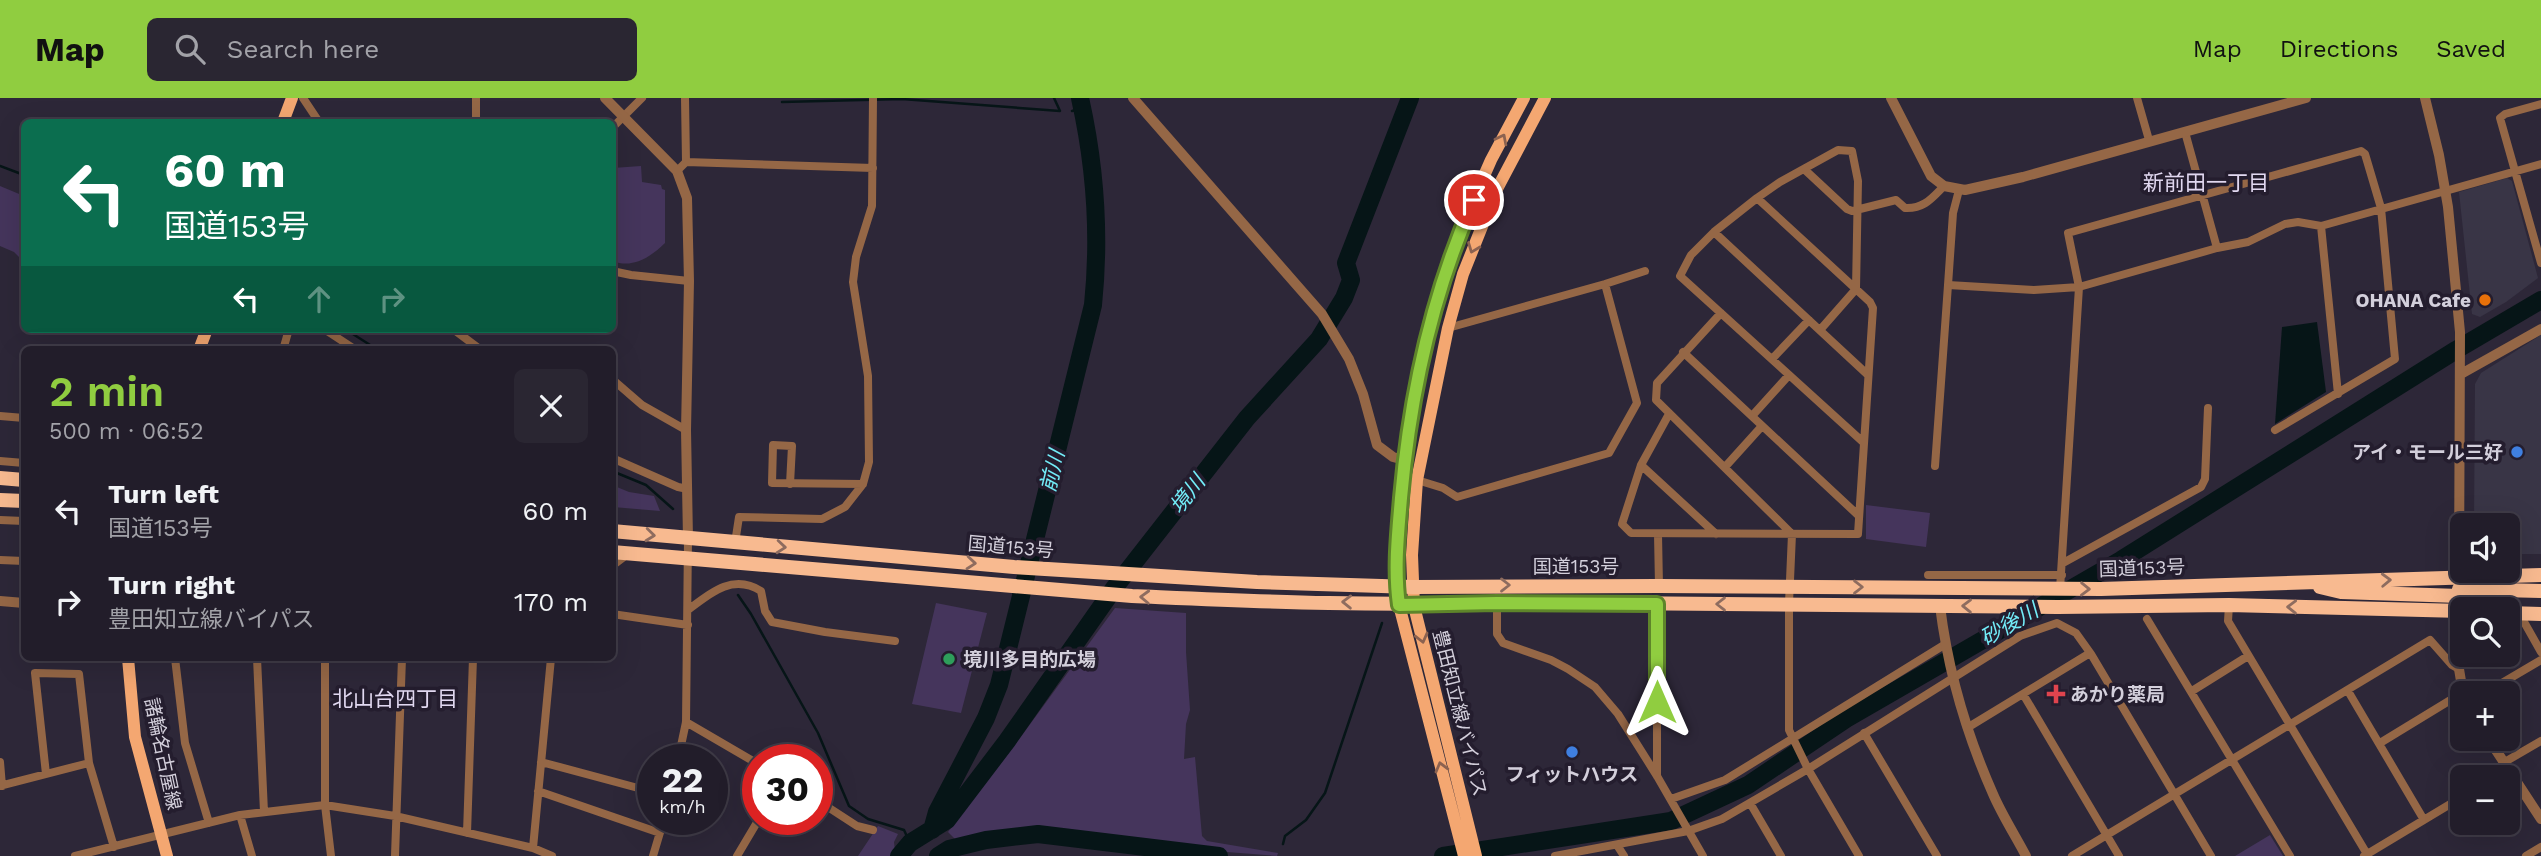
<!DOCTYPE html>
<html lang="en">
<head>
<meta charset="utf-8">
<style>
  :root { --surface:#221d2a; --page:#2a2632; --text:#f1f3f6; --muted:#a2a2a8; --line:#3f3b47; --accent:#90cd40 }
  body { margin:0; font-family:"Work Sans","Noto Sans JP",sans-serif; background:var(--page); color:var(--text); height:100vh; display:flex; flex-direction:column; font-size:26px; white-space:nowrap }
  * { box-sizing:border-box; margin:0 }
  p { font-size:23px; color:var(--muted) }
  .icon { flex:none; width:38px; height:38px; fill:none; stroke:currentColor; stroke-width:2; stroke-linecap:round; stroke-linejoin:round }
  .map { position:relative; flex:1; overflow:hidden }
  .sheet { position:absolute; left:21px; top:248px; width:595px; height:315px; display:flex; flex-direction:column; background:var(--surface); border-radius:10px; box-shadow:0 7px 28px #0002,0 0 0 2px var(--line) }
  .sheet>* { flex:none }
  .top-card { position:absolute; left:21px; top:21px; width:595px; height:214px; border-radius:10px; box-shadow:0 7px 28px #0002,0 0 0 2px var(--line); background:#0b6e4f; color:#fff; overflow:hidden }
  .tools { position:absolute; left:2450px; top:415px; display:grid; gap:14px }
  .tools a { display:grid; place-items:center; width:70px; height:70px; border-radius:10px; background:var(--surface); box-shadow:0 7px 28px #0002,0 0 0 2px var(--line); font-size:35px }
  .speed { position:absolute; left:637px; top:646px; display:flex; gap:14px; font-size:35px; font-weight:700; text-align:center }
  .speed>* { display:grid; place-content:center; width:91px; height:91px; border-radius:50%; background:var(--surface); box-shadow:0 7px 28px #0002,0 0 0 2px var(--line); line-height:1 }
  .speed small { font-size:18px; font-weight:400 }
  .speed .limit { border:10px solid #d22; background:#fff; color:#111 }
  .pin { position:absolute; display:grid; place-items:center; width:60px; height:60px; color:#fff; margin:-30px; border:4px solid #fff; border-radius:50%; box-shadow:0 2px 7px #0007 }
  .me { position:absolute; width:77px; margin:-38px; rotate:0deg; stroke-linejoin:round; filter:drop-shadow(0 0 5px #0008) }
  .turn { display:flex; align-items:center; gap:24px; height:147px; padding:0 28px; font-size:32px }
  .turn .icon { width:91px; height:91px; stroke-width:2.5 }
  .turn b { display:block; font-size:49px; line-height:60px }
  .lanes { display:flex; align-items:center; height:66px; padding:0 28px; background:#0003; justify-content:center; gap:35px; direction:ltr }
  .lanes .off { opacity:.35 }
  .round { display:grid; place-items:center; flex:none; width:74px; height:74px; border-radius:10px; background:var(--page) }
  .headline { display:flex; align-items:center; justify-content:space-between; height:119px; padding:0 28px }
  h1 { font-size:42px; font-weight:600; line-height:52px; color:var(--accent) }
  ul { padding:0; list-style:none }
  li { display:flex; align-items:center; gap:21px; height:91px; padding:0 28px }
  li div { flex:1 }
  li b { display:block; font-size:26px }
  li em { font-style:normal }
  header { display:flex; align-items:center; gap:42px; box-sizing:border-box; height:98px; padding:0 35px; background:var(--accent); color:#111 }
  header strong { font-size:33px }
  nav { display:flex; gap:38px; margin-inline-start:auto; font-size:24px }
  .search { width:490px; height:63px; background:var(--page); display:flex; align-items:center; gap:18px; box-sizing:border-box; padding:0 24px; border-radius:10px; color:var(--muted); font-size:26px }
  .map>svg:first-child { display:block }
</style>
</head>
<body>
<header>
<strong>Map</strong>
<div class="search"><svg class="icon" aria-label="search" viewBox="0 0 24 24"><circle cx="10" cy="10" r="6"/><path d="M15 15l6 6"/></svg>Search here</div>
<nav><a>Map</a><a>Directions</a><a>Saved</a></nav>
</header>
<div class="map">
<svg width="2541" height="758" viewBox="0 0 2541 758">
  <rect width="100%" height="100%" fill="#2d2738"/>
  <path fill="#393546" d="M2507 80 2512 83 2538 180 2506 204 2480 219 2472 216 2459 94Z
    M2541 237V456H2508V427H2474L2475 286 2481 275Z"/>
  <path fill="#45355c" d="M641 68 642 84 661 87 662 91 665 92V145C651 159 632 171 613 163V70Z
    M0 88 24 98V164L14 154 0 148Z
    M612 387 629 394 654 398 660 413 613 409Z
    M1866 407 1930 415 1926 449 1866 441Z
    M936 505 987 515 961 615 912 606Z
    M1115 510 1186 515V554L1190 612 1186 626 1184 661 1195 659 1202 738 1207 743 1278 755 1277 758 1227 754 1020 730 955 741 948 734 1017 644Z
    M878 728 898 736 894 744 895 753 891 758H858Z
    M2270 737 2283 758H2235Z"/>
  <path fill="#061517" d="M2317 224 2326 294 2275 326 2282 229Z"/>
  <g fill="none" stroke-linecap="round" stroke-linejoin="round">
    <path stroke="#061517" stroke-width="2.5" d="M782 4 902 1 1060 13 1054 0
      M1072 13 1082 10
      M0 68 24 77
      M345 231 378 252
      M612 373 646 387 673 411
      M738 497 751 516 818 635 849 708 868 721 904 732 910 745
      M1283 746 1285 738 1306 722 1325 695 1382 525"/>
    <path stroke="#061517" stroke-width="18" d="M932 732 937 714 986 620 999 587 1093 207C1100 139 1095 67 1080 0
      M899 758 910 745 947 722 1007 643 1115 489 1247 320 1319 241 1344 200 1351 182 1346 165 1410 0
      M938 758 949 751 986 742 1038 736 1219 758
      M1443 758 1671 723 1748 687 1846 621 2121 462 2456 252 2541 202"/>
    <path stroke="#956746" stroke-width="8" d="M303 0 319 24
      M2137 0 2149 42
      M2541 6 2505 16 2500 20 2541 165
      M476 24V0
      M612 30 642 0
      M2185 34 2217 150
      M686 64 873 70
      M1804 71 1847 111 1852 113 1896 102 1905 110C1924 111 1932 100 1944 88
      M677 73 686 64 685 0
      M2321 128 2338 296
      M1714 134 1868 277
      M612 173 631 177 689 183
      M1948 187 1953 115 1959 92
      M1721 215 1657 285 1656 302 1792 436 1789 505V632L1808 671 1859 758
      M1448 230 1605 186 1645 173
      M324 231 356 252
      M453 231 481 252
      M1820 232 1856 191 1858 83 1852 53 1838 52 1780 84 1757 100 1714 134 1691 157 1680 178 1863 344
      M283 252 289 231
      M1683 254 1859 418
      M1772 261 1809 222
      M612 281 642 307 686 332
      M1669 316 1641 367 1622 426 1631 435 1858 436 1873 210 1870 204 1757 100
      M0 318 24 320
      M1752 318 1789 277
      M612 360 678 389 688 391
      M0 363 24 365
      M1641 367 1716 436
      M1935 368 1948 187 2034 192 2079 189 2217 150 2248 144 2285 126 2298 124 2321 128 2541 66
      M1725 369 1762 328
      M1417 382 1443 390 1457 399 1609 355 1637 305 1605 186
      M790 386 792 348 773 347 772 385 863 386
      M0 422 24 423
      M1658 436 1659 488
      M735 445 739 419 822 421 845 409 863 386 869 364 868 278 853 184 856 159 872 108 873 0
      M0 462 24 463
      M2063 465 2201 389 2205 381 2208 310
      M612 468 629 455
      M1928 477H2062
      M2060 491 2079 189 2068 135 2361 53 2365 56 2381 110 2395 261 2275 332
      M1497 504V536L1503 545 1551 562 1568 571 1595 589 1618 616 1657 678 1703 758
      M1657 506V678
      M2229 507 2228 523 2367 756
      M688 512C710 495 733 475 761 493L765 513 772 524 825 534 895 543
      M2519 515 2541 554
      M612 516 688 527
      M2147 521 2290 758
      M175 560 185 645 209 725
      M257 560 264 714
      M325 560V707L331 758
      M2192 593 2248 558
      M2348 593 2424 722
      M2485 595 2541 562
      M2023 596 2119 758
      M686 624 758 666
      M1967 630 2090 555
      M1864 635 1937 758
      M2380 645 2462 595
      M678 662 686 624 688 441
      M0 664 2 688
      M541 664 653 694
      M2503 665 2541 643
      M46 676 35 575 79 576 89 665
      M2497 679 2508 673
      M0 688 89 665 114 749
      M538 693 660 735
      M1671 701 1725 682 1944 547
      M817 702 857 728 873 732
      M1750 705 1781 758
      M240 717 252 758
      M467 735 473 560
      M1617 747 1624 758
      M533 750 551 560
      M75 758 240 717 325 707 395 718 533 750 552 758
      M395 758 402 560
      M653 758 664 721
      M737 758 759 721
      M1555 758 1688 733 1722 721 1808 671 2020 538 2057 525 2076 535 2091 556 2211 758
      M2072 758 2430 542 2452 567 2459 571
      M2364 758 2462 699
      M2526 758 2541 749"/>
    <path stroke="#956746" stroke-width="10" d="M605 0 677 73 687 100 689 183 686 332 688 441
      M1133 0 1322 216 1349 261 1363 296 1377 347 1393 359 1404 362
      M1891 0 1931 78 1944 88 1965 92 2023 79 2306 0
      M2425 0 2439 57 2448 109 2460 234 2459 483
      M2461 276 2541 231
      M0 503 24 505
      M1940 508C1948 573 1966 635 1993 696 2002 717 2015 737 2026 758
      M2458 508 2459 571 2463 595
      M2488 640 2541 721"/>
    <path stroke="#f4a771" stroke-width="12" d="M283 24 292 0
      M199 252 207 231
      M128 560 135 639 167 758
      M1464 758 1399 507 1396 459 1410 317 1436 207 1465 121 1491 62 1524 0
      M1476 758 1414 508 1412 457 1417 382 1448 230 1463 176 1497 91 1545 0"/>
    <path stroke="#f8ba90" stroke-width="14" d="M0 380 24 382
      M0 402 24 403
      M612 433 1014 469 1257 484 1413 489 1659 488 2101 491 2541 477
      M612 454 1132 498C1253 503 1376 509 1497 504L2058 509 2229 507 2462 513
      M2320 489 2341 494 2459 498
      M2459 491 2541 493
      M2508 515 2541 516"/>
  </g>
  <defs><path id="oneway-chevron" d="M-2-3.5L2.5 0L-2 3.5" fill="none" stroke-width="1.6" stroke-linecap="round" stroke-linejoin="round" transform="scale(1.75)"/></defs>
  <g stroke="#8c6250">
    <use href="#oneway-chevron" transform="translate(1502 41) rotate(-63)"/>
    <use href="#oneway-chevron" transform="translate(1473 150) rotate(111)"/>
    <use href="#oneway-chevron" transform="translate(1422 540) rotate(76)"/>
    <use href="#oneway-chevron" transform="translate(1441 669) rotate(-105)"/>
  </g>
  <g stroke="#8e6c5f">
    <use href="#oneway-chevron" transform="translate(650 437) rotate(6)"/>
    <use href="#oneway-chevron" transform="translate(781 449) rotate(5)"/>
    <use href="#oneway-chevron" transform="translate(971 465) rotate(5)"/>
    <use href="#oneway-chevron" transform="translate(2386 482) rotate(-2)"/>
    <use href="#oneway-chevron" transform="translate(1505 487)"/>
    <use href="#oneway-chevron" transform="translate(1858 489)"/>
    <use href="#oneway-chevron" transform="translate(2085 491) rotate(1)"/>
    <use href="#oneway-chevron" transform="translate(1145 499) rotate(-178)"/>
    <use href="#oneway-chevron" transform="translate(1347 504) rotate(-179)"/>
    <use href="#oneway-chevron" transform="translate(1721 506) rotate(180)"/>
    <use href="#oneway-chevron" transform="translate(1967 508) rotate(-179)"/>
    <use href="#oneway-chevron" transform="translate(2292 509) rotate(-179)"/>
  </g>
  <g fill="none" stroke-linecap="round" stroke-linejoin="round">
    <defs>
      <path id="route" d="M1474 102C1432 196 1410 298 1401 400 1398 436 1394 471 1399 507L1497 505 1657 506V604"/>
    </defs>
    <use href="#route" stroke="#5e852a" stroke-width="18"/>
    <use href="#route" stroke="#90cd40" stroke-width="12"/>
  </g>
  <circle fill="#e8710a" stroke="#241d2e" stroke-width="2.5" cx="2485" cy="202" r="7"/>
  <g fill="#3f7fe0" stroke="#241d2e" stroke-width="2.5">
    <circle cx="2517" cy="354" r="7"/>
    <circle cx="1572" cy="654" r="7"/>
  </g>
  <circle fill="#2e9e5b" stroke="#241d2e" stroke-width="2.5" cx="949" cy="561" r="7"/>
  <path fill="#e0444e" stroke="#241d2e" stroke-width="2.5" d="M2052.5 585.5h7v7h7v7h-7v7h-7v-7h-7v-7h7z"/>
  <g text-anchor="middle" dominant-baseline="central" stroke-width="7" stroke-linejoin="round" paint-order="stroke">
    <g font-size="19" font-weight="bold" fill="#d3cfdb" stroke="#241d2e" text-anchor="end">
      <text x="2471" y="202">OHANA Cafe</text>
      <text x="2503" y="354">アイ・モール三好</text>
      <text x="963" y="561" text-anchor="start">境川多目的広場</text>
      <text x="2070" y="596" text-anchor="start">あかり薬局</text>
      <text x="1572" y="676" text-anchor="middle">フィットハウス</text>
    </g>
    <g font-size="19" fill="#d3cfdb" stroke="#241d2e">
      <text transform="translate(1011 449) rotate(5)">国道153号</text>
      <text x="1576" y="468">国道153号</text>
      <text transform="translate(2142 470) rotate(-2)">国道153号</text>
      <text transform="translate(1460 615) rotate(76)">豊田知立線バイパス</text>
      <text transform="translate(163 656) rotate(78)">諸輪名古屋線</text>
    </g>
    <g font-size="21" fill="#e1d8f0" stroke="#241d2e">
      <text x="2206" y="84">新前田一丁目</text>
      <text x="395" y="600">北山台四丁目</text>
    </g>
    <g font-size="21" font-style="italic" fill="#73edf9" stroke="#241d2e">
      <text transform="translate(1052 373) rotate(-76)">前川</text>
      <text transform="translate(1187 396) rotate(-52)">境川</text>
      <text transform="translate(2009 526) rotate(-30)">砂後川</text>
    </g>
  </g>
</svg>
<div class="tools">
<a><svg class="icon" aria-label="sound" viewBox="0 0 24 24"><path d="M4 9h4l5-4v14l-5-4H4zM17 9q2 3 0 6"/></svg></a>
<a><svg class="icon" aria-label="search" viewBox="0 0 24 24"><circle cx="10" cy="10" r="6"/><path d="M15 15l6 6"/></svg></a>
<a>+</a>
<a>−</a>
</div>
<div class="speed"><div>22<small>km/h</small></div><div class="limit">30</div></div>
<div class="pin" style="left:1474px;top:102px;background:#d93025"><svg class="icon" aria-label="arrive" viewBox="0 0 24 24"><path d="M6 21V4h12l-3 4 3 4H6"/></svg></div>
<svg class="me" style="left:1657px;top:604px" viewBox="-20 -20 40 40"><path d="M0-17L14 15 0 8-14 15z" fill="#90cd40" stroke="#fff" stroke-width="4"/></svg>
<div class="top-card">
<div class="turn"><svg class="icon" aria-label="left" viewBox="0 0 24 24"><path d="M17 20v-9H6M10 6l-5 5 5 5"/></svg><div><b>60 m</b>国道153号</div></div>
<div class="lanes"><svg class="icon" aria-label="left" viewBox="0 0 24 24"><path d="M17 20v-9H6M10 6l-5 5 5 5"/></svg><svg class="icon off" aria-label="ahead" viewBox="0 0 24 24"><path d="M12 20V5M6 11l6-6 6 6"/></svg><svg class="icon off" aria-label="right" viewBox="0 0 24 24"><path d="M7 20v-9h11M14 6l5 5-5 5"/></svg></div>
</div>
<section class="sheet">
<div class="headline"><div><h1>2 min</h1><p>500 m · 06:52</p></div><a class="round"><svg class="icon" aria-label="close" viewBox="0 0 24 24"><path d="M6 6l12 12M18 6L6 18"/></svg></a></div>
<ul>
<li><svg class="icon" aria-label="left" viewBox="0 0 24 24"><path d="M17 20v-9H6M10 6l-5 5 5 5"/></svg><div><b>Turn left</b><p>国道153号</p></div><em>60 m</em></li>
<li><svg class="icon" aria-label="right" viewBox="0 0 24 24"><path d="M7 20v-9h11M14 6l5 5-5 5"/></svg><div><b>Turn right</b><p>豊田知立線バイパス</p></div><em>170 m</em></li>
</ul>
</section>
</div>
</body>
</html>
